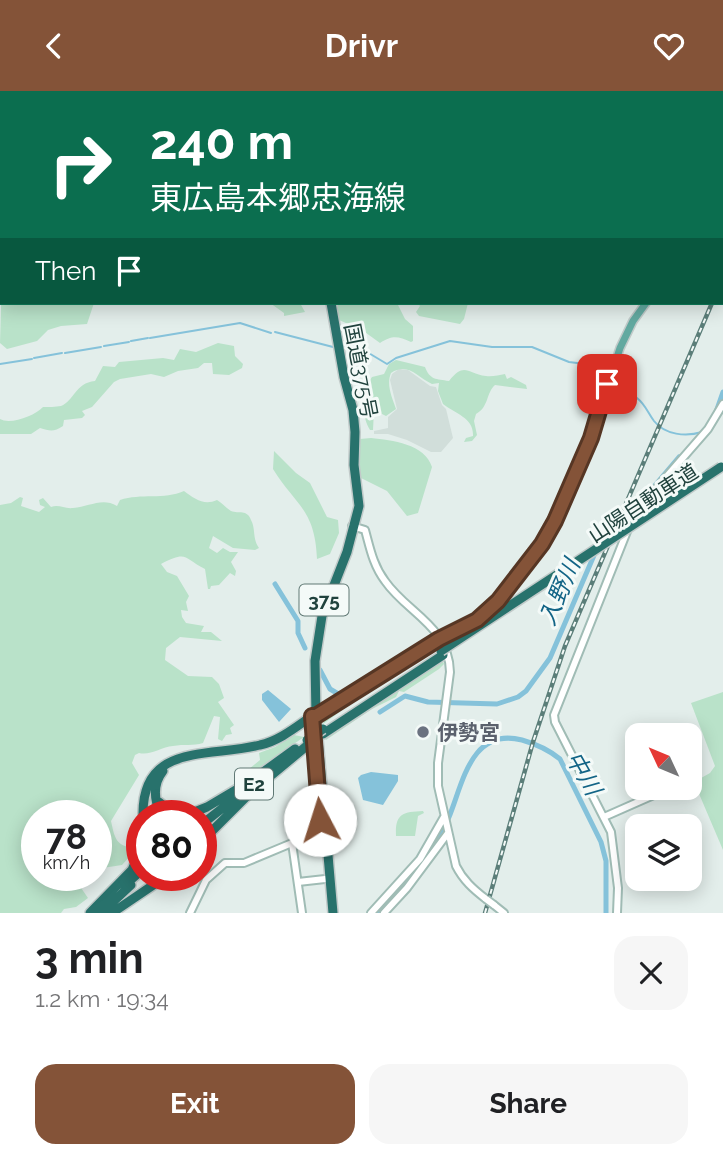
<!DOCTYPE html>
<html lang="en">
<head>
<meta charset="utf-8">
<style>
  :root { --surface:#fff; --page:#f6f6f6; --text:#202124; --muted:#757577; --accent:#845338 }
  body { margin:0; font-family:Raleway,"Noto Sans JP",sans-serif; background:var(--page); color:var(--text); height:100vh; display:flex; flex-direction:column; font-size:26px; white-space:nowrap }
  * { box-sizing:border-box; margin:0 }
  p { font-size:23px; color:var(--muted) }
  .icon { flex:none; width:38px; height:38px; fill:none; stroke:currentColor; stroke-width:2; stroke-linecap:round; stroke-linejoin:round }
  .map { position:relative; height:822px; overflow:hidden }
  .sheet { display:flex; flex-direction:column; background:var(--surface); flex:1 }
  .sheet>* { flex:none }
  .guide { position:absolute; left:0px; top:0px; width:724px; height:214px; box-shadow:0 4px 18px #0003; background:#0b6e4f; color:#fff; overflow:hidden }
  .needle { width:46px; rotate:314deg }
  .controls { position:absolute; left:625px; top:632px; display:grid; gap:14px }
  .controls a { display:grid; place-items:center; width:77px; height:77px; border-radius:14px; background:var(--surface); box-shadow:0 4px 18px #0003; font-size:35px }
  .speed { position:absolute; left:21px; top:709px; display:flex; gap:14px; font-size:35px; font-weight:700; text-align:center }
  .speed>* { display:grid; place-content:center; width:91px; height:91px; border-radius:50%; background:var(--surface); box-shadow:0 4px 18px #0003; line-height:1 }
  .speed small { font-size:18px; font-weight:400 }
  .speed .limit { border:10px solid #d22; background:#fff; color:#111 }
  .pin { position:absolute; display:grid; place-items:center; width:60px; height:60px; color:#fff; margin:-30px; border-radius:14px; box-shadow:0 4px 10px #0006 }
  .me { position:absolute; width:77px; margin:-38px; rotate:355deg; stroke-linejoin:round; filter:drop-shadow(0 0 5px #0008) }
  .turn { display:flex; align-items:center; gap:24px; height:147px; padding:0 35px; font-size:32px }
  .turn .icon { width:91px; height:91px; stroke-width:2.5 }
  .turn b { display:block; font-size:49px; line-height:60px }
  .then { display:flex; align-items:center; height:66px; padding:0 35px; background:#0003; gap:14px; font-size:26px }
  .round { display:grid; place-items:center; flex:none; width:74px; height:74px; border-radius:21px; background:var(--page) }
  .headline { display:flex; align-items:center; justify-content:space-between; height:119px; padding:0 35px }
  h1 { font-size:42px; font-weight:700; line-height:52px }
  .button { display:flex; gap:14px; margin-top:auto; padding:14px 35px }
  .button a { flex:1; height:80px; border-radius:21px; background:var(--accent); color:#fff; font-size:28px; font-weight:700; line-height:80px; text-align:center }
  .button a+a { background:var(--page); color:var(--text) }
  header { display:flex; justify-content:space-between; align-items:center; height:91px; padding:0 35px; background:var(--accent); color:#fff; font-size:32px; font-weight:700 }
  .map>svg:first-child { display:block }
</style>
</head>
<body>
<header><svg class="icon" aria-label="back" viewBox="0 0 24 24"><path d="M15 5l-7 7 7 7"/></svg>Drivr<svg class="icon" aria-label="heart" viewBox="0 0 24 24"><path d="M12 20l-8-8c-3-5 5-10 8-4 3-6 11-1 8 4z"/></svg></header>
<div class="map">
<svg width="723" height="822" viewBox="0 0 723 822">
  <rect width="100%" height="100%" fill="#e3eeeb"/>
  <path fill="#d1deda" d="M399 278 408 279 430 295 436 296 442 314 446 318 453 347 441 361H431L407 349 388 343H374V340L388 337V326L397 318 390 289 392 283Z"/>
  <path fill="#b9e2c9" d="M293 0H485L293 2Z
    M2 182V212H94L87 233 61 235 48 239 37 250 7 258 0 252Z
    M270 212H300L305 221 284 225V222Z
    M338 212H397L405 228 413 235V250L411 251C398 245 392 244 380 252L362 239 339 229 337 226Z
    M418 212H468L464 228 460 233 419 225 416 221 420 215Z
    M218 252 234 255 235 265 243 273 242 277 229 284 213 283 212 272H204L198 277 178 280 164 286 151 283 120 288 114 291 92 316 82 320 85 324 82 327 64 329 63 335C54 341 50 340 40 337L31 343H0V328C10 334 35 325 43 316 48 316 56 316 61 315 74 310 75 292 95 290L103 275 115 276 119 271 163 267 174 269 180 258 196 261Z
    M396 269 425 276C430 289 436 288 449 290 465 270 467 283 486 285 492 286 499 284 505 283L507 288 511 286 526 294 527 298 495 294C486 302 489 316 476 323L474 330 477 344 472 350 464 351 466 347 473 345C474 327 456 323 443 313L438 300 439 292 432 293C417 286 408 271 391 282 386 294 392 306 396 318L386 325 374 319 373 339H370C361 325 361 299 372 286L384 283 389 273Z
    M371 347C392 349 425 353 432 376L418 422 407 425 387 400 359 386 360 348Z
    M274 360 296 382 310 392 327 426 338 429 339 442 330 463 317 468C315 418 296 415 273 378Z
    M184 400C195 408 204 415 217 409 222 412 226 417 231 420 239 423 247 418 251 429 256 438 252 447 259 457L255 459 233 457 213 445 209 457 217 462 223 457 230 461H238L231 471 236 480 235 485 230 482 219 494 211 495 210 498H208L205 478C183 467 188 459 161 473L167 481 177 485 189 505 186 511 188 520 181 519 182 526 186 532 204 535 201 541H211L222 550 180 546 166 557 165 569 188 585 212 586 219 593 224 607 218 611 234 634 230 637 232 643 226 644 222 650 218 648 220 626 214 625 203 652C193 655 184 653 173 655 161 656 150 665 139 662L135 664 132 672 139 684 111 730C114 743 115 753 128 756L135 753 132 763 122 774 96 778V724H37V784H81L77 791 88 807 76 816 64 818 61 822H0V414L11 412 20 406 23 407 21 415 39 421 45 416 40 414 39 409 43 407 51 416C59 413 64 418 73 417 89 416 102 406 117 415L120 409C141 402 164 409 184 400Z
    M432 558 436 559 366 604H363L323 633 324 629 332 624V621L383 588 390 587 392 582Z
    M443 570 444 573 439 578 404 601 399 600 396 606 372 618 326 649 325 647Z
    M723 601V759L694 691 710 682 715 675 691 612Z
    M294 644 304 646 244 687 243 683 260 669 259 662 275 656Z
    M423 720 424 722 418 725 415 745H396C395 723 402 721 423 720Z"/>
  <path fill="#85c2da" d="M268 599 291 618 279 631 262 609V603Z
    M371 681 398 684V690L383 714 363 709 358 687 361 684Z"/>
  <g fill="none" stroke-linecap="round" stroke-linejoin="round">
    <path stroke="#85c2da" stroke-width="2" d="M275 241 333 256
      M150 247 240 232 271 242
      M131 250 148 247
      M104 255 129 251
      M341 255H357L387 273 396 267 450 250 492 256H532L569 271 593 274 607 291
      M65 262 101 256
      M34 267 62 262
      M0 273 32 268
      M611 295C619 300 630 301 637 307 645 313 648 322 654 330 665 344 686 346 702 341"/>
    <path stroke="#85c2da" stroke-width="5" d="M716 321 723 301
      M275 493 298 530V542L305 557
      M320 579 330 598 340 604
      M380 621 405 605 428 611 497 613 518 606 526 600 550 567 601 448 624 431 679 366
      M432 760C438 749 444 738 449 726 463 692 471 636 522 649 536 653 549 659 560 668L601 751 606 770V822
      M376 822 417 779"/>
    <defs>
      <path id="secondary" d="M352 435 365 439C370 457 373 474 385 490 407 522 449 535 450 581L438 672V695L456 775C463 789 473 798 486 808
        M604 726 672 696
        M292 752 302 822
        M298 791 325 788
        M494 814 504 822
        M190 822 206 789 225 772H244L292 752 322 749
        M371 822 420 768 444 726
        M384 822 407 797 448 742
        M617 822 618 797 611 741 555 631 554 624 634 423 708 338 723 313"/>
      <path id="primary" d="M316 625 439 548 477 529 498 510 542 453 563 416 591 347 620 257 633 230 646 212"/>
      <path id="highway" d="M254 0V2
        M331 212 344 286 353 319 355 341 354 374 359 415 347 461 322 525 315 570 316 625 333 822
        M323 643 443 564
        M241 697 295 658
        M159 711 175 724
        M143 724C142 651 210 667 260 654 279 650 296 636 312 625H316
        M161 724C154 709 152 694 163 680
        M187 724 207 716 244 694
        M201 734 248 697
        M201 751 250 702 309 653
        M124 795 142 779
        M90 822 132 779 142 755
        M101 822 131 794
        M112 822 168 784"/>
    </defs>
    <use href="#secondary" stroke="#a0bcb5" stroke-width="10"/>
    <use href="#primary" stroke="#c1cac9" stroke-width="10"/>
    <use href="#highway" stroke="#c1cac9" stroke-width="12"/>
    <use href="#secondary" stroke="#fff" stroke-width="6"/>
    <use href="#primary" stroke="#62a9a0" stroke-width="7"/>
    <use href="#highway" stroke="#28726c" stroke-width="9"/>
    <defs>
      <path id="rail" d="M485 822 533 651 565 555 712 212"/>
    </defs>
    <use href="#rail" stroke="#5b7e79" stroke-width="4.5"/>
    <use href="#rail" stroke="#f4faf8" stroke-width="2" stroke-dasharray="5" stroke-linecap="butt"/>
    <defs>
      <path id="secondary-bridge" d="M486 808 494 814"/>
      <path id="highway-bridge" d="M441 560 721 376
        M307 649 323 638"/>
    </defs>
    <use href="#secondary-bridge" stroke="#a0bcb5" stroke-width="10" stroke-linecap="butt"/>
    <use href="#highway-bridge" stroke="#c1cac9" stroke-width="12" stroke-linecap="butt"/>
    <use href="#secondary-bridge" stroke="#fff" stroke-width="6"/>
    <use href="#highway-bridge" stroke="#28726c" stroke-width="9"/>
  </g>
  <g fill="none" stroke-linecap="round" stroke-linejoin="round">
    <defs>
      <path id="route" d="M320 729 312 625H316L439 548 477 529 498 510 542 453 555 430 591 347 607 293"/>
    </defs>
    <use href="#route" stroke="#563624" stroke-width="18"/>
    <use href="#route" stroke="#845338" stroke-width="12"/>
  </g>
  <circle fill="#6b7280" stroke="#f4faf8" stroke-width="2.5" cx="423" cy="641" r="7"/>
  <g text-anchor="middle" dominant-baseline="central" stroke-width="6" stroke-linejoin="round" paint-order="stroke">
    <g fill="#f4faf8" stroke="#607975" stroke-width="2">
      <rect x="299.5" y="493.5" width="49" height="31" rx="5"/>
      <rect x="235" y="677.5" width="38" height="31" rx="5"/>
    </g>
    <g font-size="19" font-weight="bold" fill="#20423d">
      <text x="324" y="509">375</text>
      <text x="254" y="693">E2</text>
    </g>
    <g font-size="21" fill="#20423d" stroke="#f4faf8">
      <text transform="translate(361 280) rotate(79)">国道375号</text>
      <text transform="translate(643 412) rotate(-33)">山陽自動車道</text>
    </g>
    <g font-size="21" font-weight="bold" fill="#5b616d" stroke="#f4faf8" text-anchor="start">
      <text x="437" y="641">伊勢宮</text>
    </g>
    <g font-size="23" font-style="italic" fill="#126486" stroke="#f4faf8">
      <text transform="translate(559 501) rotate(-67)">入野川</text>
      <text transform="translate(584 682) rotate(60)">中川</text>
    </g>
  </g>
</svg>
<div class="controls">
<a><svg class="needle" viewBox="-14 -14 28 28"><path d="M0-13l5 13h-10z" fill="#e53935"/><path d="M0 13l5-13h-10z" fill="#757577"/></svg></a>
<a><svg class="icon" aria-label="layers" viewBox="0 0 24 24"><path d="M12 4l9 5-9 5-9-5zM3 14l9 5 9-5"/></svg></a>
</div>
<div class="speed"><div>78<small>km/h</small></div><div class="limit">80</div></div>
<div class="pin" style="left:607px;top:293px;background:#d93025"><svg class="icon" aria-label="arrive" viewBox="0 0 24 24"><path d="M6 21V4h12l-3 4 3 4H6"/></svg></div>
<svg class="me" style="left:320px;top:729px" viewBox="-20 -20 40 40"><circle r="19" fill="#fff"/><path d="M0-13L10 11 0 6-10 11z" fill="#845338"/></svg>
<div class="guide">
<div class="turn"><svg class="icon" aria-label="right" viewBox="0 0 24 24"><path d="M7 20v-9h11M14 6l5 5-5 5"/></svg><div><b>240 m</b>東広島本郷忠海線</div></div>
<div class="then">Then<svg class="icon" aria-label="arrive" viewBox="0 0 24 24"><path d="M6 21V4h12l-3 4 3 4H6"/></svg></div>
</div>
</div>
<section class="sheet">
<div class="headline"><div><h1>3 min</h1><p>1.2 km · 19:34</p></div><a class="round"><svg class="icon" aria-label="close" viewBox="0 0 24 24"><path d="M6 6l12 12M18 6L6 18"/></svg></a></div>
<div class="button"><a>Exit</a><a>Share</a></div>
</section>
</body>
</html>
